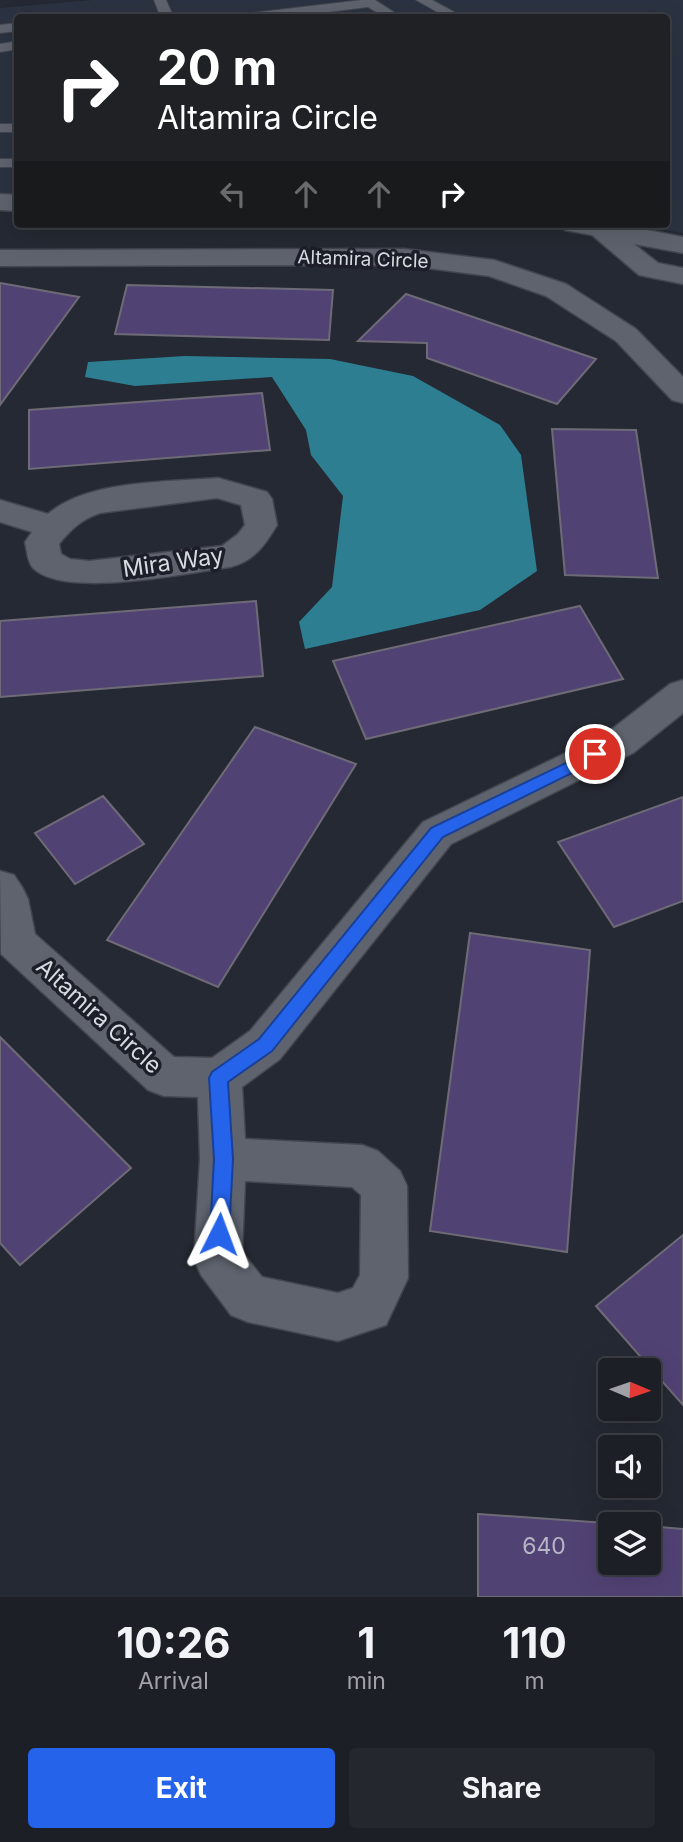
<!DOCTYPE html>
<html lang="en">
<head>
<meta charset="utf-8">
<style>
  :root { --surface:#1c1f26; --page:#25272e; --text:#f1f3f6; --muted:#a0a2a7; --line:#3a3d43; --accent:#2563eb }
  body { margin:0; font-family:Inter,sans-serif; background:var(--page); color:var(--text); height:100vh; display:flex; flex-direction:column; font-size:26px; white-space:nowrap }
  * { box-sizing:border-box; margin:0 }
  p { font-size:23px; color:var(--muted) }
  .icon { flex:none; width:38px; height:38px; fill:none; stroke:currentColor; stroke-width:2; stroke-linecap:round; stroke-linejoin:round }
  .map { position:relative; height:1597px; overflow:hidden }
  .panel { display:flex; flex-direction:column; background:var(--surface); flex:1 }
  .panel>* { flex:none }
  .top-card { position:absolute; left:14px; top:14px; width:656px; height:214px; border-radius:7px; box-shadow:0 7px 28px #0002,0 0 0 2px var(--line); background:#202124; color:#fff; overflow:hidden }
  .needle { width:46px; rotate:92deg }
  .buttons { position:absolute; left:598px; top:1358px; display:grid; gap:14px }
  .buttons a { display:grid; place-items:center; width:63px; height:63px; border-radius:7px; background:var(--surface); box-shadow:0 7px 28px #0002,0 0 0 2px var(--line); font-size:35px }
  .pin { position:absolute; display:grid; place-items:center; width:60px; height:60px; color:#fff; margin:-30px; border:4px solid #fff; border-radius:50%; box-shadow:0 2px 7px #0007 }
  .me { position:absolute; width:77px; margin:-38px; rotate:3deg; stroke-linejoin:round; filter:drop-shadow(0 0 5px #0008) }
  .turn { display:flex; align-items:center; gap:24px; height:147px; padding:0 28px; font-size:32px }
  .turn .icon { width:91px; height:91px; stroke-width:2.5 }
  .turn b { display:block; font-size:49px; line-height:60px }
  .lanes { display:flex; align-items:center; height:66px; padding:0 28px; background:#0003; justify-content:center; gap:35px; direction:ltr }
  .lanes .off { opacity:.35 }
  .eta { display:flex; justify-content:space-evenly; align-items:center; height:119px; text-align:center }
  .eta b { font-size:42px; font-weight:700; line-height:49px }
  .cta { display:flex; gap:14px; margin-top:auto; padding:14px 28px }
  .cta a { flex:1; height:80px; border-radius:7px; background:var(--accent); color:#fff; font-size:28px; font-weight:700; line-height:80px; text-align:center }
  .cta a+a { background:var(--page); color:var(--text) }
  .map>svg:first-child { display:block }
</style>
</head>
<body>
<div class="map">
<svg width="683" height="1597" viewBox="0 0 683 1597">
  <rect width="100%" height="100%" fill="#252933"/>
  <path fill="#2b3241" d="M92 0H683V233L625 224H667V18H18L17 195 0 194V8Z"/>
  <path fill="#2e7e92" d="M185 356 330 359 413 376 500 425 521 455 537 571 480 610 305 649 299 622 332 587 343 496 311 455 306 430 272 377 135 386 85 377 88 362Z"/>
  <path fill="#514274" stroke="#6e6b77" stroke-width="2" d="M0 283 79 297 0 405Z
    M127 285 333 290 329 340 115 334Z
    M406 294 596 359 557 404 427 358V343L358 341Z
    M262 393 270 450 29 469V410Z
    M552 429 636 430 658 578 565 575Z
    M256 601 263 676 0 697V621Z
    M580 606 623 679 366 739 333 661Z
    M255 727 356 764 218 987 107 940Z
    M103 796 144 844 75 884 35 833Z
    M683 797V901L614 927 558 842Z
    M470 933 590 950 567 1252 430 1231Z
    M0 1037 131 1168 20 1265 0 1243Z
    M683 1235V1405L596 1306Z
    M478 1514 620 1524H611V1563H649V1526L683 1529V1597H478Z"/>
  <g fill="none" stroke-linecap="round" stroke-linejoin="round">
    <defs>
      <path id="lane" d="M154 0H166L174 18H161Z
        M362 0H375L403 18H386L368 7 281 18H237L243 14Z
        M416 0H432L465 18H448Z
        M102 14 114 15 115 18H96Z
        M18 23V31L0 33V25Z
        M18 41V49L0 52V44Z
        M0 124H18V132H0Z
        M0 159H18V167H0Z"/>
      <path id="street" d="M0 194 18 195V211L0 210Z
        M561 224H616L683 237V253L634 244 658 263 683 268V284L639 275 592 235 565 230Z
        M404 249 494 260 566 284 636 329 683 377V403L672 400 616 341 546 296 489 276 404 265 0 266V250Z
        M218 478 267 492 272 499 277 525C265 545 254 561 230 567 187 573 64 599 33 568 27 561 27 550 25 542L32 532 0 522V500L48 514C87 480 168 482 218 478ZM217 498 241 505 245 525 238 534 222 546 89 561 70 559 61 554 59 544C71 529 82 519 100 513Z
        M683 680V713L633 753 451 844 280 1059 242 1087 245 1139 362 1145 378 1151 400 1171 407 1186 408 1278 386 1325 338 1341 248 1322 231 1315 201 1275 194 1259 200 1159 198 1097 164 1096 148 1090 1 954 0 871 14 875 22 887 28 899 35 934 174 1057 212 1058 250 1031 423 822 607 733 670 684ZM245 1181 352 1187 361 1195 360 1275 353 1288 338 1293 262 1277 242 1252Z"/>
    </defs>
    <use href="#lane" stroke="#43464e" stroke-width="2"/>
    <use href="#street" stroke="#43464e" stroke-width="3"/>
    <use href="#lane" fill="#5e636e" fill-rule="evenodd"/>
    <use href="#street" fill="#5e636e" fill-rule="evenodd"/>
  </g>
  <path fill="#2563eb" stroke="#184099" stroke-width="2" d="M595 749 603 754 600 759 443 837 272 1051 228 1082 233 1159 229 1234 226 1241 219 1244 212 1241 210 1234 214 1159 209 1078 212 1072 259 1039 431 828Z"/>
  <g text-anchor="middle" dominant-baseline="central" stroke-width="7" stroke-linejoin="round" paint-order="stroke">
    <g font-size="19" fill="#d8dbe1" stroke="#1c1f29">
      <text transform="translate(363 259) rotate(2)">Altamira Circle</text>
    </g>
    <g font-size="23" fill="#d8dbe1" stroke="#1c1f29">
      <text transform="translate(173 562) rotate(-8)">Mira Way</text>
      <text transform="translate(99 1016) rotate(42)">Altamira Circle</text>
    </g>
    <g font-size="23" fill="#b6b5c6">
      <text x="544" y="1546">640</text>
    </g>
  </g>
</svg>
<div class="buttons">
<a><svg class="needle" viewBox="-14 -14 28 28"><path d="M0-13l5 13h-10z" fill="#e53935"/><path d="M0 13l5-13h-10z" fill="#a0a2a7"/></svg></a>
<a><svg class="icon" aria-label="sound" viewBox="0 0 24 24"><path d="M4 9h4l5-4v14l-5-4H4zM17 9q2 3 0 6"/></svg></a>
<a><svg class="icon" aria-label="layers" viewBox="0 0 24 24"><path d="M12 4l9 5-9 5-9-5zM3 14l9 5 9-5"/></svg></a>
</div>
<div class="pin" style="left:595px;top:754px;background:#d93025"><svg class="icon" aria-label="arrive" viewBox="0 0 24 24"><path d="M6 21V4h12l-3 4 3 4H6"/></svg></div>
<svg class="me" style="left:219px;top:1234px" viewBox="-20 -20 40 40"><path d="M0-17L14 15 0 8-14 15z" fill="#2563eb" stroke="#fff" stroke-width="4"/></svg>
<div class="top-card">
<div class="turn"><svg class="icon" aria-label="right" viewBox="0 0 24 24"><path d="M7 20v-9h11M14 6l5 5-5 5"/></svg><div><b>20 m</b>Altamira Circle</div></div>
<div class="lanes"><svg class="icon off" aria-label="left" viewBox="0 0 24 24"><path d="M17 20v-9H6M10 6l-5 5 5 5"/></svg><svg class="icon off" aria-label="ahead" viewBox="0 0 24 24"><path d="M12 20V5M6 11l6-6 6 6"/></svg><svg class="icon off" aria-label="ahead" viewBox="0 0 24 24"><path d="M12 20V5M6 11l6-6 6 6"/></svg><svg class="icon" aria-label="right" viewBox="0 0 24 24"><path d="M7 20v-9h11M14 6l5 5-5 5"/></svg></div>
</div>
</div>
<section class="panel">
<div class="eta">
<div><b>10:26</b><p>Arrival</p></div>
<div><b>1</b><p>min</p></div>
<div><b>110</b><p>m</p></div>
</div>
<div class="cta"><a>Exit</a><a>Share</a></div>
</section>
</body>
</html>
